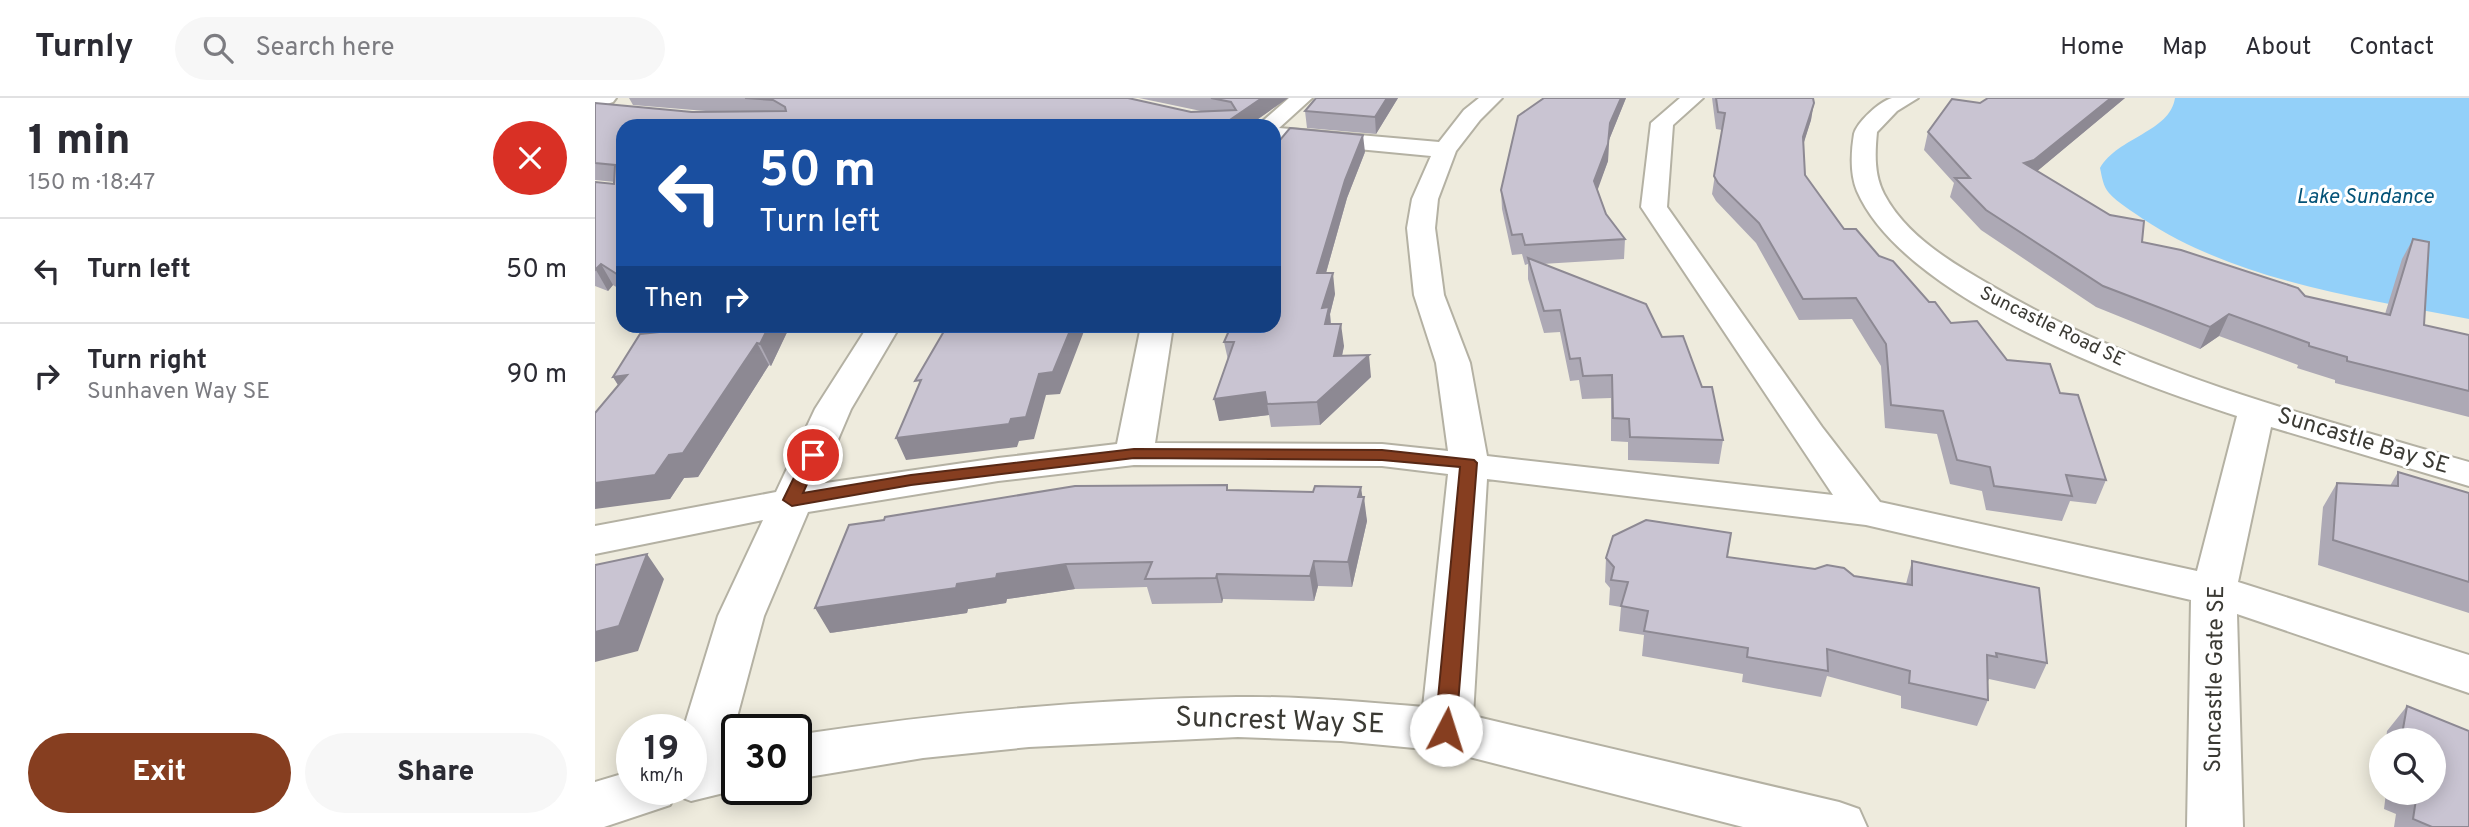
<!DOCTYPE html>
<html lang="en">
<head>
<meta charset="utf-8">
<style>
  :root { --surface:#fff; --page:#f7f7f7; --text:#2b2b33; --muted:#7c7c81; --line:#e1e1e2; --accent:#863e20 }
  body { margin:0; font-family:Overpass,sans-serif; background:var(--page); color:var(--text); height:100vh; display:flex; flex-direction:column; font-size:26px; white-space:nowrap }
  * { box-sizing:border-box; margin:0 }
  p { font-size:23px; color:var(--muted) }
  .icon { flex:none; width:38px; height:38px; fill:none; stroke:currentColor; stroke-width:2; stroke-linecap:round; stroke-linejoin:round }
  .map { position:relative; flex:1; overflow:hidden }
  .drawer { display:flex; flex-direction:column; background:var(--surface); width:595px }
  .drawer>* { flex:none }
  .banner { position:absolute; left:21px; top:21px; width:665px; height:214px; border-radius:21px; box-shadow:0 4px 18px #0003; background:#1a4fa0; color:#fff; overflow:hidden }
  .tools { position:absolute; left:1774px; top:630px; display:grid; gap:14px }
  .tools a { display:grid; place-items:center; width:77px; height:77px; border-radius:50%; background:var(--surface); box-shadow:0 4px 18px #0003; font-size:35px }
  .speed { position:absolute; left:21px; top:616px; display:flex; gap:14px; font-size:35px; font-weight:700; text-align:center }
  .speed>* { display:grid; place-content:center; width:91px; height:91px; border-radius:50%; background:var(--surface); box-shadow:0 4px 18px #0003; line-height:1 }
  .speed small { font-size:18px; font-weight:400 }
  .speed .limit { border:4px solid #111; border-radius:10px; background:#fff; color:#111 }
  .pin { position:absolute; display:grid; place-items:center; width:60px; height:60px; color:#fff; margin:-30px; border:4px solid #fff; border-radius:50%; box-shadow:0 2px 7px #0007 }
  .me { position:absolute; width:77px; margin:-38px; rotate:5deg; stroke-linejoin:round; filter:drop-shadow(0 0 5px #0008) }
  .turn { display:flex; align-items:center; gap:24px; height:147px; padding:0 28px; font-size:32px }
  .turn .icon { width:91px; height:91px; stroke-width:2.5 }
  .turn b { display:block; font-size:49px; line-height:60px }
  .then { display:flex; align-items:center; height:66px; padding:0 28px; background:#0003; gap:14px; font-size:26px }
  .round { display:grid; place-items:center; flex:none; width:74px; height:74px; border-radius:37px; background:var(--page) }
  .head { display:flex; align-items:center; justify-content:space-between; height:119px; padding:0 28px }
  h1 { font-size:42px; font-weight:800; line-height:52px }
  .action { display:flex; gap:14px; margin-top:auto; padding:14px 28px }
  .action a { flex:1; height:80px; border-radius:42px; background:var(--accent); color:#fff; font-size:28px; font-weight:800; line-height:80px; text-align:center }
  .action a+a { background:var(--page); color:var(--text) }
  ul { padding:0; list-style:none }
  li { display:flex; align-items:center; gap:21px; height:105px; padding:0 28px; border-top:2px solid var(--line) }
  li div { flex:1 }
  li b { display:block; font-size:26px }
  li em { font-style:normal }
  header { display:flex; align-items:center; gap:42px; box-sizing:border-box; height:98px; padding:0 35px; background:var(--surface); border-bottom:2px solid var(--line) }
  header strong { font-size:33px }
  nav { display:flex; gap:38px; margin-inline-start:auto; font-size:24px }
  .search { width:490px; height:63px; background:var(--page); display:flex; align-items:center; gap:18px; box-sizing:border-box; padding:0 24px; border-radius:38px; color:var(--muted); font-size:26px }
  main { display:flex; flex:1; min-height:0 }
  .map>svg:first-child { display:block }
</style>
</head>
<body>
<header>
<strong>Turnly</strong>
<div class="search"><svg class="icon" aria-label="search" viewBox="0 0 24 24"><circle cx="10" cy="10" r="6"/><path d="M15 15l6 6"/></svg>Search here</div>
<nav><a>Home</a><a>Map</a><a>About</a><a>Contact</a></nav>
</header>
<main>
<section class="drawer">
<div class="head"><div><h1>1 min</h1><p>150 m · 18:47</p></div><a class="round" style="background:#d93025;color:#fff"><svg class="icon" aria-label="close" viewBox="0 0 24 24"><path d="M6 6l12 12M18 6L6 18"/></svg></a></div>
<ul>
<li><svg class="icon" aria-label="left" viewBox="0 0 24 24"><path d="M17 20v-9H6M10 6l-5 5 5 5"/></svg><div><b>Turn left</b></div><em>50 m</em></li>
<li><svg class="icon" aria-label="right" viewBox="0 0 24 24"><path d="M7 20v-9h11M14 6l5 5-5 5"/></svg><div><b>Turn right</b><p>Sunhaven Way SE</p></div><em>90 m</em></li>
</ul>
<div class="action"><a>Exit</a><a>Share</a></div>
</section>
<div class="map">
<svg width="1874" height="729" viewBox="0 0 1874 729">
  <rect width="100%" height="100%" fill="#eeebdd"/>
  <path fill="#93d0f9" d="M1580 0H1874V221C1765 200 1642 183 1548 121 1537 113 1523 105 1514 95 1508 88 1507 79 1505 70 1523 39 1575 34 1580 0Z"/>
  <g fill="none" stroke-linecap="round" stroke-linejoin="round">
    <defs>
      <path id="minor" d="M0 0H21L18 4 0 10Z
        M694 0H717L684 30 844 44 869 12 884 0H907L885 22 861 53 843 101 840 130 849 197 875 265 892 358 1238 397 1046 109 1056 25 1085 0H1108L1078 27 1072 109 1227 329 1285 404 1602 473 1642 318C1536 284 1309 201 1262 93 1255 76 1256 54 1259 36 1262 24 1285 3 1297 0 1305 0 1315 0 1323 0L1302 13 1282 34C1280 55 1279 77 1289 96 1311 138 1357 165 1397 188 1545 275 1711 317 1874 364V388L1676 329 1643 484 1874 557V595L1642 516 1648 729H1592L1596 502 1271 427 892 381 878 618 1244 704 1264 711 1272 729H1148L851 653 746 643 643 639 434 649 328 660 201 681V637C348 615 493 601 642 599 704 598 766 604 828 609L853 376 787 368 539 367 403 383 213 414 169 518 134 649 142 648V691H145L96 703 80 697 75 707 9 729H0V684L37 673V691H96V632H88L123 518 168 422 0 456V428L181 394 220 311 273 228H305L256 311 224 386 403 360 522 346 546 228H578L560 345 787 346 853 353 841 265 819 197 812 130 817 101 836 58 679 43V28H662Z"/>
    </defs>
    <use href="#minor" stroke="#b4b1a3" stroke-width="4"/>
    <use href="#minor" fill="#fff" fill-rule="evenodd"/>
  </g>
  <path fill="#ada9b5" d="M34 0H533L596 14 606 13 544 0H693L653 28H28V193L18 187 13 193 0 188V84L19 86 20 84 0 82V5L97 14H123L38 7Z
    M721 0H803L781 36 712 30 710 13Z
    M949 0H1031L1014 42 1013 63 1002 91 1011 116 1030 141 1029 161 947 166 1067 239 1128 342 1124 366 1033 362V344L1016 343V300L987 301 984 282 975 283 965 234 949 235 933 181V166L930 167 927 156 917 157 907 111 906 92Z
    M1117 0H1218L1216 22 1208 46 1210 77 1249 131 1284 158 1356 225 1465 295 1511 382 1501 406 1475 403 1467 423 1391 412 1387 393 1355 386 1342 336 1290 330 1286 268 1257 221 1204 222 1161 145 1121 103 1117 96 1127 32 1121 31Z
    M1530 0 1442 73 1547 144 1710 198 1790 216 1807 161 1818 141 1829 227 1874 237V319L1740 285V282L1702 270 1703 267 1624 238 1605 251 1501 209 1386 132 1355 99 1359 85 1329 52 1333 34 1385 5Z
    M770 54 752 100 731 175 740 196 735 216 736 226 749 248 747 258 776 279 725 327 676 329 674 317 624 323 633 262 629 244Z
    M88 228H195L176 268 174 267 103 379 89 380 75 401 23 287 18 279 94 231Z
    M1803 374 1874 395V515L1723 467 1728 409 1742 385 1795 388Z
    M632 387 633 392 767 399 772 423 757 489 723 488 719 503 628 501 627 505 557 506 552 489 480 491 412 501 411 505 373 511 372 515 235 535Z
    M1133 459 1311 486 1317 463 1452 565 1440 591 1394 581 1392 585 1393 602 1382 628 1306 610V598L1232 578 1226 599 1147 584 1148 576 1047 558 1049 537 1024 533 1026 509 1014 507 1015 490 1010 484 1011 460Z
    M1812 608 1874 633V729H1799L1801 716 1789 711 1791 695H1839V642H1791L1792 633Z
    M1787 665V685L1783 684Z"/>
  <path fill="#8d8993" d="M667 0H693L653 28H626Z
    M792 0H803L781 36 780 19Z
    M1026 0H1031L1014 42 1013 63 999 102V83L1015 25Z
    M1516 0H1530L1434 80 1429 65Z
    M1219 5 1216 22 1205 57 1208 39Z
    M768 37 770 54 752 100 725 196 722 175 750 82Z
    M6 166 18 187 13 193 1 172Z
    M738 175 740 196 735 216 736 231 733 248 727 210Z
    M1634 216 1624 238 1605 251 1615 229Z
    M746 226 749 248 742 280 739 258Z
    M174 228H195L176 268 165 246Z
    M477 228H491L465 296 451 297 439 341 424 343 422 349 311 362 301 340 416 321 444 276Z
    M162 245 174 267 103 379 89 380 75 401 0 411V385L74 357Z
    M774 257 776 279 725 327 722 304Z
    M32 277V301L18 279Z
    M670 294 674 317 624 323 619 301Z
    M766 389 768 403 769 399 772 423 757 489 753 464 763 399Z
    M52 456 69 481 43 553 0 564V534Z
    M719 463 723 488 719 503 715 478Z
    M471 466 480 491 412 501 411 505 373 511 372 515 235 535 220 510 362 486 402 476Z
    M622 476 628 501 627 505 621 480Z"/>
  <path fill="#c9c4d2" stroke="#8d8993" stroke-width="2" d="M150 0H533L596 14 641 12 636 4 616 0H667L626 28H28V180L6 166 0 172V84L19 86 20 67 0 65V5L97 14 191 13 190 9 178 2Z
    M721 0H792L780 19 710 13Z
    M949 0H1026L1015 25 1013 46 999 83 1011 116 1030 141 930 147 927 136 917 137 906 92 923 18Z
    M1121 0H1218L1219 5 1208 39 1210 77 1249 131H1261L1284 158 1298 163 1334 204H1340L1356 225 1382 223 1412 262 1455 266 1465 295 1483 297 1511 382 1471 377 1477 398 1399 388 1395 369 1362 362 1348 313 1296 307 1291 246 1261 200 1208 201 1164 125 1123 85 1119 78 1130 15 1123 14Z
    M1393 0H1516L1439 62 1429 65 1515 117 1549 123 1547 144 1586 152 1672 180 1703 190 1710 198 1795 217 1818 141 1834 144 1829 227 1874 237V293L1752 263V259L1714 248V245L1634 216 1615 229 1508 188 1391 112 1360 80H1375L1333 34 1357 1 1385 5Z
    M695 30 768 37 750 82 722 175H738L727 210 734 209 730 226H746L739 258 774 257 722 304 672 306 670 294 619 301 639 244H629L636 228H679V49Z
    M933 160 1051 206 1067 239 1088 238 1107 289H1117L1128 342 1035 339 1034 321 1018 320 1017 277 988 278 985 260 975 261 965 212 949 213Z
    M122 228H174L165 246 162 245 88 355 74 357 60 377 0 385V315L32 277 18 279 45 236Z
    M352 228H477L458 274 444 276 431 319 416 321 414 326 301 340 326 282 320 283Z
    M1803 374 1874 395V484L1738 442 1742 385 1803 388Z
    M632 387V392L718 394 720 388 766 389 763 399H769L753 464 719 463 715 478 622 476 621 480 550 481 557 464 471 466 402 476 401 480 362 486 361 490 220 510 254 427 289 422 290 419 480 388Z
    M1051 422 1136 435 1132 459 1220 471 1232 467 1249 470 1259 478 1317 487V463L1444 490 1452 565 1401 555 1402 559 1392 557 1393 602 1314 585 1315 573 1232 551 1233 573 1152 559 1153 550 1049 533 1053 513 1026 508 1033 484 1016 482 1019 469 1011 460 1018 438Z
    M52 456 24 528 0 534V467Z
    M1812 608 1874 633V729H1837L1818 721 1822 695H1839V642H1806Z"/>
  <path fill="#863e20" stroke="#572815" stroke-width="2" d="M539 351 787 352 879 362 882 365 861 632 858 638 851 641 843 638 840 632 865 369 787 362 539 360 316 387 197 408 188 402 210 357 218 352 225 357 208 395 316 377Z"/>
  <g text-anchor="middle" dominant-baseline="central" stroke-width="6" stroke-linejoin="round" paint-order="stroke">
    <g font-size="19" fill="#3b3a34" stroke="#fff">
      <text transform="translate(1457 229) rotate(26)">Suncastle Road SE</text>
    </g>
    <g font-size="21" font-style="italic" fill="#045378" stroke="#fff">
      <text x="1770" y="99">Lake Sundance</text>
    </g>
    <g font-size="23" fill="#3b3a34" stroke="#fff">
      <text transform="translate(1768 344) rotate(17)">Suncastle Bay SE</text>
      <text transform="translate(1621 581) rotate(-89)">Suncastle Gate SE</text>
    </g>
    <g font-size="28" fill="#3b3a34" stroke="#fff">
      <text transform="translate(685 624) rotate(2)">Suncrest Way SE</text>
    </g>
  </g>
</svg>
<div class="tools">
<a><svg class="icon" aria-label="search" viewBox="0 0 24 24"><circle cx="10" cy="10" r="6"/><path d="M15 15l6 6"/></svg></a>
</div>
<div class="speed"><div>19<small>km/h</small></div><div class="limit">30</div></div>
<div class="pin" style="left:218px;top:357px;background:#d93025"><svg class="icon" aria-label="arrive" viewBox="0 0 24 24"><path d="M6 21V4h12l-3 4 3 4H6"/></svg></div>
<svg class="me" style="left:851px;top:632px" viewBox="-20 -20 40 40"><circle r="19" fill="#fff"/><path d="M0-13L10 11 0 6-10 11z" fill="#863e20"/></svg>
<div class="banner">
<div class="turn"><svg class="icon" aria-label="left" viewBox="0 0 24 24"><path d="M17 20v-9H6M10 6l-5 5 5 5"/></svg><div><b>50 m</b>Turn left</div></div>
<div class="then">Then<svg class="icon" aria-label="right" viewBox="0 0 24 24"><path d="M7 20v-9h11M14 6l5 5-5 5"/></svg></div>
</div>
</div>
</main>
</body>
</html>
